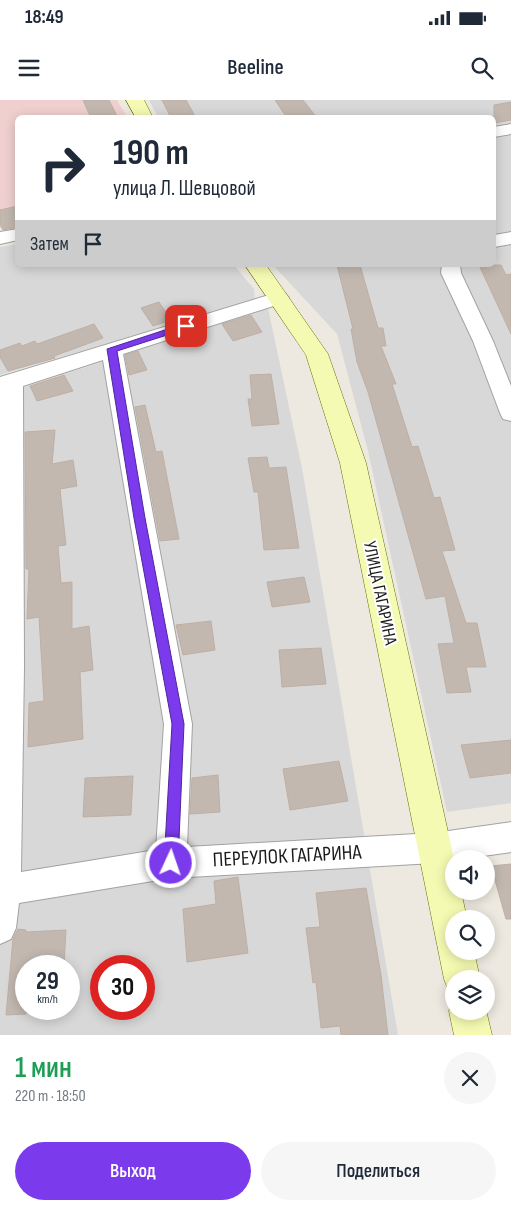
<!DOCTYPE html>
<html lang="ru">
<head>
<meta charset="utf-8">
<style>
  :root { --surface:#fff; --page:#f6f6f7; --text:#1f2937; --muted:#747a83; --accent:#7c3aed }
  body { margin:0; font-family:"Sofia Sans Condensed",sans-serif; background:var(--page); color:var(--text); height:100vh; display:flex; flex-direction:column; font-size:19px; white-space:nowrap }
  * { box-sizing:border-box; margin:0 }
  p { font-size:16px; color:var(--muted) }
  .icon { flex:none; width:28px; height:28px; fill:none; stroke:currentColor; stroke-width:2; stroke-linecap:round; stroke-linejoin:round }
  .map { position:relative; height:935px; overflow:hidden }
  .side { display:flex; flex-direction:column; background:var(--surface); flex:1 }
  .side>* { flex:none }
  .top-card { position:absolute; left:15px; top:15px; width:481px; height:152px; border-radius:8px; box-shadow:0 2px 12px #0003; background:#fff; color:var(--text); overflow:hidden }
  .controls { position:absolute; left:445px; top:750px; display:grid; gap:10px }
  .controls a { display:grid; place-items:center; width:50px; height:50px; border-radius:50%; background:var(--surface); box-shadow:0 2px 12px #0003; font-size:25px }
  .speed { position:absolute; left:15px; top:855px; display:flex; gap:10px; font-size:25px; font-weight:700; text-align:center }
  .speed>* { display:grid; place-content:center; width:65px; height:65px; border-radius:50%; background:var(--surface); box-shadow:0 2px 12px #0003; line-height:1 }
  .speed small { font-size:12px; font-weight:400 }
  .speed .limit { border:8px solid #d22; background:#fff; color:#111 }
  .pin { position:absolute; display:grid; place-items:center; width:42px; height:42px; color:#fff; margin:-21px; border-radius:10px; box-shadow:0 2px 8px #0006 }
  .me { position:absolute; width:55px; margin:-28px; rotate:3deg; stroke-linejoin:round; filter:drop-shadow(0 0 4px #0008) }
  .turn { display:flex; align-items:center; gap:18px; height:105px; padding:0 15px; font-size:22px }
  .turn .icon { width:65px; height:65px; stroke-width:2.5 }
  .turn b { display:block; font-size:35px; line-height:42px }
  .then { display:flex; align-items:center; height:48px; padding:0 15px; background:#0003; gap:10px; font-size:19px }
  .round { display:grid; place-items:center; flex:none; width:52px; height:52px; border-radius:26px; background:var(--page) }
  .summary { display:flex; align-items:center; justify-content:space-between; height:85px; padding:0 15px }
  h1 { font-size:30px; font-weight:600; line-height:38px; color:#1e9e55 }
  .action { display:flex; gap:10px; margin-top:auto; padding:10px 15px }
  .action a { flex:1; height:58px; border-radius:30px; background:var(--accent); color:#fff; font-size:20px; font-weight:600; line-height:58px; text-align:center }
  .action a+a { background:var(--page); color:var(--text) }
  .status { display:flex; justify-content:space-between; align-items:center; height:35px; padding:0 25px; background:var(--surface); direction:ltr }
  .status svg { height:14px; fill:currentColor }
  header { display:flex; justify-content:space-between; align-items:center; height:65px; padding:0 15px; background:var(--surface); font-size:22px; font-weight:600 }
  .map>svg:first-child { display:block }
</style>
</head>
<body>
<div class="status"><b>18:49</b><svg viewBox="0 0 49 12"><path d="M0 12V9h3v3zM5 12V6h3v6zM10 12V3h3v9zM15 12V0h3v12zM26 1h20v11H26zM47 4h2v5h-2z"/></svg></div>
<header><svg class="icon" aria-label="menu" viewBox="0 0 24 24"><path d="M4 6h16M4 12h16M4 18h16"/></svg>Beeline<svg class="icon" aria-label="search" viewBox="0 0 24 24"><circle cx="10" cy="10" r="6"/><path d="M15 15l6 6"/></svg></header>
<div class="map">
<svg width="511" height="935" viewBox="0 0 511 935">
  <rect width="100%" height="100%" fill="#ede9e0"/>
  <path fill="#d9d8d8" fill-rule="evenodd" d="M149 0H511V703L447 712 368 351 337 234 273 165H494V18L158 17Z
    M17 144 18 165H234L254 189 255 200 0 275V147Z
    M268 208 302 368 398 935H0V295ZM26 866H69V909H26ZM101 866H144V909H101Z"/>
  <path fill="#efd0cf" d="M0 0H117L127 17 18 18 17 125 0 128Z"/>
  <path fill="#c2b8b0" stroke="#bfafa3" d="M83 0H109L118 18H91Z
    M162 0H186L196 18H171Z
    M275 0H303L317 18H287Z
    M511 2V20L494 23V5Z
    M18 106V127L3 130 0 124V110Z
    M337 165H360L378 228H383L386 246H381L396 284H392L412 347 418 346 434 398 440 397 455 450 442 451 466 523H477L486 567H466L471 592 447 593 438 544 454 543 445 496 426 499 368 292 357 262 351 229H353Z
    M479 165H501L506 175 511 174V234Z
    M159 202 171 220 153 226 141 208Z
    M251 215 262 232 233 241 222 224Z
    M94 224 103 238 54 256 55 258 8 271 0 257V250L20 243 22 246 35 241 37 244Z
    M138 251 147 270 129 275 125 255Z
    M271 274 279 324 252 326 248 299H252L250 275Z
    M64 275 73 291 37 301 30 286Z
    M145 305 156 352 162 351 179 439 160 441 135 307Z
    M55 330 52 364 73 360 77 386 60 389 66 445 58 446 61 483 72 482V529L89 526 93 570 80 572 83 639 28 647 29 603 44 601 39 517 27 519 29 469H26L25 332Z
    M267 357 269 368 286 367 299 448 264 450 258 392H254L248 358Z
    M304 477 310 502 272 507 267 482Z
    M211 521 215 550 183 555 176 525Z
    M321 548 326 584 282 587 279 550Z
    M511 640V673L470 678 461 645Z
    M339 661 348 701 290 710 283 669Z
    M218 675 220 712 190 714 192 678Z
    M133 676 131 715 83 717 85 678Z
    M511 764V819H506L491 766Z
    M238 777 248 853 187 862 183 809 216 804 214 781Z
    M366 788 381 875 388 935H341L340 926 321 928 316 882 313 883 306 828 320 827 316 793Z
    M18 829 26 830V832L66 830 64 866H26V914L6 915 13 839Z"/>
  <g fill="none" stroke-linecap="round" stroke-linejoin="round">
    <defs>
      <path id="street" d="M511 24V34L494 37V27Z
        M18 129V140L0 144V132Z
        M511 132V144L494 147V135Z
        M442 165H460L461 173 493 241 511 286V321L503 319 500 313 473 241 441 173Z
        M279 192 286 194 289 198 286 202 123 254 192 624 187 747 434 733 511 722V752L434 763 171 778 19 803 16 828 11 839 0 844V277ZM103 260 164 624 156 750 21 772 24 567 23 286Z"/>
      <path id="secondary" d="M126 0H144L153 18H136Z
        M245 165H266L328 254 366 363 454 759V791H461L467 819H454V851H474L480 879H454V894L449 892 444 879 340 363 306 255Z
        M454 900V911L486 910 492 935H454L449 911Z"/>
    </defs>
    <use href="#street" stroke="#a2a2a2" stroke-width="2"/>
    <use href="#secondary" stroke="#647103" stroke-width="1"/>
    <use href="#street" fill="#fff" fill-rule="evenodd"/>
    <use href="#secondary" fill="#f5fab2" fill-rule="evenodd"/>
  </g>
  <path fill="#7c3aed" stroke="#51269a" d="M186 223 189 224V228L117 251 145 418 184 624 178 763 176 768 171 770 166 768 164 763 172 624 134 418 107 249Z"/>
  <g text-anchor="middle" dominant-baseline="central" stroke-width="4" stroke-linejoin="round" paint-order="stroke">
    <g font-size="18" fill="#1b1b1b" stroke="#fff">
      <text transform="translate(380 493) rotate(78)">УЛИЦА ГАГАРИНА</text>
    </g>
    <g font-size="21" fill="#1b1b1b" stroke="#fff">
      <text transform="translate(287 756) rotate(-3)">ПЕРЕУЛОК ГАГАРИНА</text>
    </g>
  </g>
</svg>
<div class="controls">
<a><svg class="icon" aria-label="sound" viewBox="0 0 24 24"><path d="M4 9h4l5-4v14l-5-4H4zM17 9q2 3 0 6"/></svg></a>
<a><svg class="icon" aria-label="search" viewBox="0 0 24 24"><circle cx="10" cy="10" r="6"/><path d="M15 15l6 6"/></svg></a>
<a><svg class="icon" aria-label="layers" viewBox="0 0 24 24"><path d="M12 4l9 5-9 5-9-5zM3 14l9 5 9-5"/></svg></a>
</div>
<div class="speed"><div>29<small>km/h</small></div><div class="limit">30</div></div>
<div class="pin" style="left:186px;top:226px;background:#d93025"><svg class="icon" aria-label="arrive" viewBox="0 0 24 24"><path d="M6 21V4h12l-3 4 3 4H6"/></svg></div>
<svg class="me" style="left:171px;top:763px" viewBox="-20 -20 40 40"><circle r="17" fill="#7c3aed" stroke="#fff" stroke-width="3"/><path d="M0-11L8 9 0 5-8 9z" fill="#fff"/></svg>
<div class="top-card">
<div class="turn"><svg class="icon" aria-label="right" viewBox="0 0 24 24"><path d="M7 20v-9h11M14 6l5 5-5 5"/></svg><div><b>190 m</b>улица Л. Шевцовой</div></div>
<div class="then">Затем<svg class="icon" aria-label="arrive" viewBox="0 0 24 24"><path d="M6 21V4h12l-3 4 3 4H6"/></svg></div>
</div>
</div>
<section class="side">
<div class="summary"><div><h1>1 мин</h1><p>220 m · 18:50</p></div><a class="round"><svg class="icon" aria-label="close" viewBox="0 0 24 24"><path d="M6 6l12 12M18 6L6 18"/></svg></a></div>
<div class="action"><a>Выход</a><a>Поделиться</a></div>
</section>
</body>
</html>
